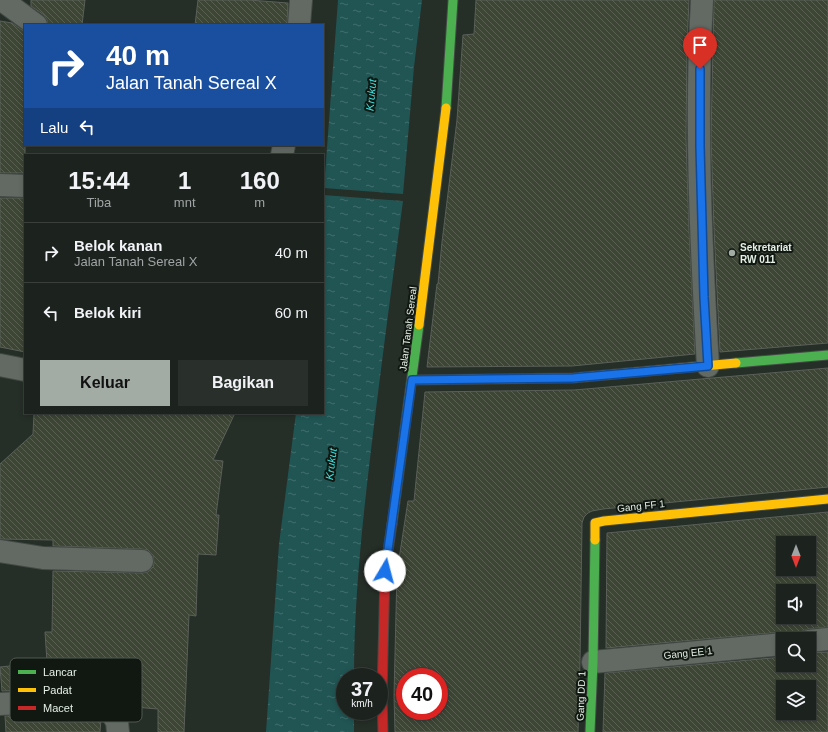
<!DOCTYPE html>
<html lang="id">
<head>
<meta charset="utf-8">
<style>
  :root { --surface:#1c221e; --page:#292f2b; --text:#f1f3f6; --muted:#a0a4a4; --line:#3a3f3c; --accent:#a2aba4 }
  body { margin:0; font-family:Helvetica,sans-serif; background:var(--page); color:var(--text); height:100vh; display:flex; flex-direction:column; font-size:15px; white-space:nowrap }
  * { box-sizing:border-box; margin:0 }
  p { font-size:13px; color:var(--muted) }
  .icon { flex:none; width:22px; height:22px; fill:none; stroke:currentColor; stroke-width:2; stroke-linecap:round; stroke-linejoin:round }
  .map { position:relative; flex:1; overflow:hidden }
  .drawer { position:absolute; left:24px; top:154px; width:300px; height:260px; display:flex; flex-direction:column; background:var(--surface); border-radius:0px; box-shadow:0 2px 6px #0003,0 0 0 1px var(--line) }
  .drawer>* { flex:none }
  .guide { position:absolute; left:24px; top:24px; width:300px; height:122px; border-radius:0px; box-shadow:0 2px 6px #0003,0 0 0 1px var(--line); background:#1a4fa0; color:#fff; overflow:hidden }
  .needle { width:26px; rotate:180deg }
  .tools { position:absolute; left:776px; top:536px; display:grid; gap:8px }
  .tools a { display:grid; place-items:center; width:40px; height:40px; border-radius:0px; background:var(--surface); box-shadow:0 2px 6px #0003,0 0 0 1px var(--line); font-size:20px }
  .speed { position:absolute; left:336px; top:668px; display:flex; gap:8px; font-size:20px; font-weight:700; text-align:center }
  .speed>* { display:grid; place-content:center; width:52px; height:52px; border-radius:50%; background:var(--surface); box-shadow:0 2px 6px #0003,0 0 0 1px var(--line); line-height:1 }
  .speed small { font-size:10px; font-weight:400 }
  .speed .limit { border:6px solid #d22; background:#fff; color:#111 }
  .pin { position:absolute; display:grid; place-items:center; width:34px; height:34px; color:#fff; margin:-41px -17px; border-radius:50% 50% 50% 0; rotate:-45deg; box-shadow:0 0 4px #0007 }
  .pin .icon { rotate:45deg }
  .me { position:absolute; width:44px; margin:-22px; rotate:8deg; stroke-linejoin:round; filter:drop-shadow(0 0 3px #0008) }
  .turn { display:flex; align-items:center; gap:14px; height:84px; padding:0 16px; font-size:18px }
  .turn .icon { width:52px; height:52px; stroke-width:2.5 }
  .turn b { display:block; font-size:28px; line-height:34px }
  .then { display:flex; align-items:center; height:38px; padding:0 16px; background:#0003; gap:8px; font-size:15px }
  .eta { display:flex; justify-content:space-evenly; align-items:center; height:68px; text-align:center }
  .eta b { font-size:24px; font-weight:700; line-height:28px }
  .button { display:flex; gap:8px; margin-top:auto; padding:8px 16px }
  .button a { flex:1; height:46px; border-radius:0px; background:var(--accent); color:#111; font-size:16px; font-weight:700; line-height:46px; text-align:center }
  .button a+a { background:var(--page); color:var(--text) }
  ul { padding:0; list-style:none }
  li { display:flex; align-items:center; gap:12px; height:60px; padding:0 16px; border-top:1px solid var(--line) }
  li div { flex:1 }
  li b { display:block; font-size:15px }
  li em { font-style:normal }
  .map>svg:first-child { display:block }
</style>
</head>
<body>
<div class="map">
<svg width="828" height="732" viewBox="0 0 828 732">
  <defs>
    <pattern id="water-ripples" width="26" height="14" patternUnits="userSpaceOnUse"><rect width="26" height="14" fill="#205554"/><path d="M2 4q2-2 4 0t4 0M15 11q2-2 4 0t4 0" fill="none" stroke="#406e6d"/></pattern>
    <pattern id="building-back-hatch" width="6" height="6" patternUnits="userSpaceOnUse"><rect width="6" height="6" fill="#3d4535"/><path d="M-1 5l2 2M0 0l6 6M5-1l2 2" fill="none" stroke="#596052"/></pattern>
  </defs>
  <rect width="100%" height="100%" fill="#262e28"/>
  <path fill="url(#water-ripples)" d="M338 0H422L414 67 403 194 324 188Z
    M323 195 403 201C392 284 381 367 371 450 362 526 354 601 354 677H345V711H354V732H266L279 544 296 413H323Z"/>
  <path fill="url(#building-back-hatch)" stroke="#5a6059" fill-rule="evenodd" d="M31 0H85L82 25H48L47 20 44 15 31 6Z
    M198 0H249L288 3 287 25H195Z
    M476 0H689L687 46 686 138 689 230 695 354 572 366 427 367 437 284H438L442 242 457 120 463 35 474 34Z
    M714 0H828V343L720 352 714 229 711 137Z
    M0 21 12 23 25 32V173H0Z
    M0 198H25V352L0 347Z
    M828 368V487L603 509 592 511 588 513 584 517 582 523 580 662 578 732H395L394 696 397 572 408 501H414L425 392 574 390ZM405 677H439V711H405Z
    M34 413H235L213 460 223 461 216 515H219L216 555 198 554 196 616 189 615 184 732H158V709L122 706 116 699 97 691 56 689 2 691 0 667 47 662 45 632H52L53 571 142 573 148 572 153 567 154 562 153 555 148 550 142 549 53 546V540L0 539V464L33 434Z
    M828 512V627L808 629 802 631 798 636 797 639H794L789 633 782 632 606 648 607 533ZM783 543H809V569H783ZM783 591H809V617H783Z
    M828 652V732H603L605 673 783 657V665H809V653ZM783 687H809V713H783Z
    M57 714 93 715 101 719 100 732H6L5 716Z"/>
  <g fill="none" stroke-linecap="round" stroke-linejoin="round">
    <defs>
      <path id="street" d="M2 0 36 25
        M702 0C695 122 701 245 708 366
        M299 25 301 0
        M282 155 284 145
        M0 185 25 186
        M0 365 25 370
        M0 551 43 558 142 561
        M809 641 828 639
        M593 662 783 644
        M0 704 57 701 96 703 110 710 117 722 118 732"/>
      <path id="fast" d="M446 108 453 0
        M736 363 828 355
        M392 524 419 325
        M590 732 593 662 595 540"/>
      <path id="slow" d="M419 325 446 108
        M412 380 573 378 736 363
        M595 540V523L604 521 828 499"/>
      <path id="jam" d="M383 732 382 696 385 571 392 524"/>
    </defs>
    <use href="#street" stroke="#434944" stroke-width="24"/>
    <use href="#fast" stroke="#434944" stroke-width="11"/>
    <use href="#slow" stroke="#434944" stroke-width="11"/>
    <use href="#jam" stroke="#434944" stroke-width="11"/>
    <use href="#street" stroke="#636a64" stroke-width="22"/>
    <use href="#fast" stroke="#4caf50" stroke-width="9"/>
    <use href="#slow" stroke="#ffc107" stroke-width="9"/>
    <use href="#jam" stroke="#c62828" stroke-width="9"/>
  </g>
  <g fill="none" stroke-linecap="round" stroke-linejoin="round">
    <defs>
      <path id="route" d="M385 571 412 380 573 378 708 366 704 297 700 146V69"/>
    </defs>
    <use href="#route" stroke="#114b97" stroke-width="10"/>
    <use href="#route" stroke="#1a73e8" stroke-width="7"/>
  </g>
  <circle fill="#a2aba4" stroke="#111812" stroke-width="1.5" cx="732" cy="253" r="4"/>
  <g text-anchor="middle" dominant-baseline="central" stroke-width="4" stroke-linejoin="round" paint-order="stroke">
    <g font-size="10" font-weight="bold" fill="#e5efe6" stroke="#111812" text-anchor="start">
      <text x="740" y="247">Sekretariat<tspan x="740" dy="12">RW 011</tspan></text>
    </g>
    <g font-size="10" fill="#e5efe6" stroke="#111812">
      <text transform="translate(408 329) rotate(-83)">Jalan Tanah Sereal</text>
      <text transform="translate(641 506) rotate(-6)">Gang FF 1</text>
      <text transform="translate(688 653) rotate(-6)">Gang EE 1</text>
      <text transform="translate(581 696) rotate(-88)">Gang DD 1</text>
    </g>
    <g font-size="11" font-style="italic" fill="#40e1e0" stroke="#111812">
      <text transform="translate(371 95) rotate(-85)">Krukut</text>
      <text transform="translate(331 464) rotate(-83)">Krukut</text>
    </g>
  </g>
  <rect x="10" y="658" width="132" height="64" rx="6" fill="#111812" stroke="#515852" stroke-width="1"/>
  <rect x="18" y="670" width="18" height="4" fill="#4caf50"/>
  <rect x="18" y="688" width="18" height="4" fill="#ffc107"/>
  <rect x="18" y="706" width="18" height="4" fill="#c62828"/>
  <g font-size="11" fill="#e5efe6">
    <text x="43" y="676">Lancar</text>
    <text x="43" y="694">Padat</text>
    <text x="43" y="712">Macet</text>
  </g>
</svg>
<div class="tools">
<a><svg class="needle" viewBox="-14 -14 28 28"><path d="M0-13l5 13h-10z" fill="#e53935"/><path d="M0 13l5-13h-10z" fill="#a0a4a4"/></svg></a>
<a><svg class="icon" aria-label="sound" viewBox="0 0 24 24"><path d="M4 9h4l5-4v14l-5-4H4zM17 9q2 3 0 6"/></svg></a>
<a><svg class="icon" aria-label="search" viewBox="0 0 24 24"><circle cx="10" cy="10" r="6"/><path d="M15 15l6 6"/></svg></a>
<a><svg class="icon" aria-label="layers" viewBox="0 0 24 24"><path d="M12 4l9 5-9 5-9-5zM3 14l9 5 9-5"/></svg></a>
</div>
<div class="speed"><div>37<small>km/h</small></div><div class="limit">40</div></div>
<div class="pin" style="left:700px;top:69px;background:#d93025"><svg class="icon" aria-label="arrive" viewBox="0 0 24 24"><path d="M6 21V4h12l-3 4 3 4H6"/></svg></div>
<svg class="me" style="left:385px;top:571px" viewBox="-20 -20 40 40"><circle r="19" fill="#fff"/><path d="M0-13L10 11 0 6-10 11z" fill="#1a73e8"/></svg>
<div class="guide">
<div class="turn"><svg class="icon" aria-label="right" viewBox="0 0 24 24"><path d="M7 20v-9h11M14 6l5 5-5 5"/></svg><div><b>40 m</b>Jalan Tanah Sereal X</div></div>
<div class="then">Lalu<svg class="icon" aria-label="left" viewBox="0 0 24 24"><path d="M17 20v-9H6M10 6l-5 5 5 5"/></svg></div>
</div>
<section class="drawer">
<div class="eta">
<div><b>15:44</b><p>Tiba</p></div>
<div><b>1</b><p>mnt</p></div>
<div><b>160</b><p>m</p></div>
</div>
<ul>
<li><svg class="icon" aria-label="right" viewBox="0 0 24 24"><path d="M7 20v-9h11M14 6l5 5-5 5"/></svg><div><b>Belok kanan</b><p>Jalan Tanah Sereal X</p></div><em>40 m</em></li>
<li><svg class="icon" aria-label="left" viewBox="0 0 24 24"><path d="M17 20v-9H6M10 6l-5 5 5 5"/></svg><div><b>Belok kiri</b></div><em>60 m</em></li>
</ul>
<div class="button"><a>Keluar</a><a>Bagikan</a></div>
</section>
</div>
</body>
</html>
